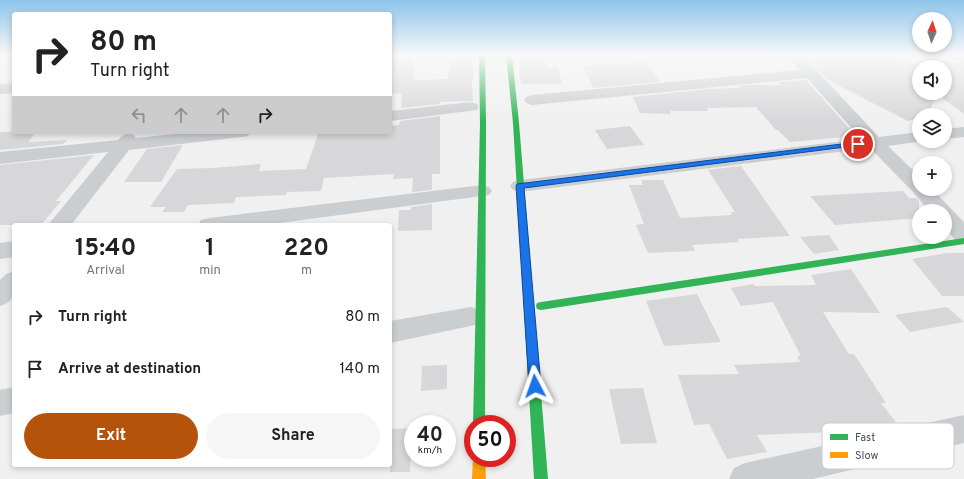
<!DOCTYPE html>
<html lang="en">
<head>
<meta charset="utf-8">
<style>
  :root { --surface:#fff; --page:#f6f6f6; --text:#222; --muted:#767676; --accent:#b45309 }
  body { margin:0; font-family:Overpass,sans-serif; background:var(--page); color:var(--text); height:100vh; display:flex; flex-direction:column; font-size:15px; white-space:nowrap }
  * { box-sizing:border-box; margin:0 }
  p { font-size:13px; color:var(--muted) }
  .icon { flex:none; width:22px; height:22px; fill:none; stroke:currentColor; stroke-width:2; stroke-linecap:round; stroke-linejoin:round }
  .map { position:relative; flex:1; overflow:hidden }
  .details { position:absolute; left:12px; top:223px; width:380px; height:244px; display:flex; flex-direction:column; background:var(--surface); border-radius:4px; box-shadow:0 2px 6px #0003 }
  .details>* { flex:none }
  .banner { position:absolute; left:12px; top:12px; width:380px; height:122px; border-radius:4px; box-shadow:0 2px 6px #0003; background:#fff; color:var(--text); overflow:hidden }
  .needle { width:26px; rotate:3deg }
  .controls { position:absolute; left:912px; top:12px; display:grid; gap:8px }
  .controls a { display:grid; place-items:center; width:40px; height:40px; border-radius:50%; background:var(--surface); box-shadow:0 2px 6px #0003; font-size:20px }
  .speed { position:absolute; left:404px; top:415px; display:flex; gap:8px; font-size:20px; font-weight:700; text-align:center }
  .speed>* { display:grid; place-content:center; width:52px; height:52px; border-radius:50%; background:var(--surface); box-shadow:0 2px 6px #0003; line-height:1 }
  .speed small { font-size:10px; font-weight:400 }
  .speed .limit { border:6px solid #d22; background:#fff; color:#111 }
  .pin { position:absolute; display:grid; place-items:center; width:34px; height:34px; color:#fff; margin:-17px; border:2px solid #fff; border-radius:50%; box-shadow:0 1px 4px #0007 }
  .me { position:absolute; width:44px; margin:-22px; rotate:356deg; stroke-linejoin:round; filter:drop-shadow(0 0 3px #0008) }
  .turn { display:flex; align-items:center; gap:14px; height:84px; padding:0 12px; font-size:18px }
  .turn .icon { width:52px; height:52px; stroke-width:2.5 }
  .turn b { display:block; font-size:28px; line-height:34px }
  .lanes { display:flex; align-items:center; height:38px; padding:0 12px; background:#0003; justify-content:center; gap:20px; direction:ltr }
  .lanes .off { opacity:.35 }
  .eta { display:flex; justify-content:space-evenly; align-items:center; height:68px; text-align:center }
  .eta b { font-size:24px; font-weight:700; line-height:28px }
  .primary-button { display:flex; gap:8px; margin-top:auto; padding:8px 12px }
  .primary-button a { flex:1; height:46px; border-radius:24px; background:var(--accent); color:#fff; font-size:16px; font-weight:700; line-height:46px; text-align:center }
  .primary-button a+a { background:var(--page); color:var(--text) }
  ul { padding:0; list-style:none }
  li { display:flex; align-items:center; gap:12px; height:52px; padding:0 12px }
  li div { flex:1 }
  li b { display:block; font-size:15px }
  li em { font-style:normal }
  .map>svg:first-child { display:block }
</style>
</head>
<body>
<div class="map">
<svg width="964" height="479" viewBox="0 0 964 479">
  <rect width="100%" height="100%" fill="#f0f0f0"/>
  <path fill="#d7d7d9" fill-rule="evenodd" d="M518 55H544L547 68 558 67 562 84H521Z
    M826 55H896L908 64 964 62V114L937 94 928 115H919V118L908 121 828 80 805 56ZM919 67H945V93H919Z
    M450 56H473V79H472L473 101 440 102V104L401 108 402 93 390 94V61L412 59 414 80 448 79Z
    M645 62 660 82 593 88 583 66Z
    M806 80 856 136 790 142 778 130H776L756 107 707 108 708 111H670L671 114 640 113 633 97 708 89 740 88 738 86 747 85H781L779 82Z
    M440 116V174H432V190L412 192 413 178 393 179 394 174 324 178 321 191 287 192 286 195 236 197 234 203 188 205 184 212H162L166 207H150L177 169 213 168 261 164 259 171 306 169 319 132H390V126L399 125 400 121Z
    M630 126 644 145 607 149 595 130Z
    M0 132H36L28 142 67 140 63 144 0 150Z
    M183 145 161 182H124L147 149Z
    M94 155 56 201H61L41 225H0V165Z
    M741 166 790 236 738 239 739 242 692 245 695 251 648 253 636 225 644 224 629 185H643L641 180H663L680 218 732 215 731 212H735L708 170Z
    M903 191 909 198H916L919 201V218L835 225 810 196Z
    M432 204V230L398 231 399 210H411V207Z
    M829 235 839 250 814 254 800 237Z
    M947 253H964V296H942L912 259Z
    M851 269 880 313 823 312 849 354H854L886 403H881L899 426 862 433 861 431 757 435 767 452 727 459 709 424 694 425 678 375 739 374 734 365 800 362 797 356H801L773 302 741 306 731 288 753 284 755 286 816 285 811 275Z
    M697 294 721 342 664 346 646 301Z
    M947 307 964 322 910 332 895 315Z
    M447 365V389L421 391 422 366Z
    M643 388 657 443 621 444 609 389Z
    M412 428 410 472H390V429Z"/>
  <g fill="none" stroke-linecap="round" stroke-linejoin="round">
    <path fill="#cbced1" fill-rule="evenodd" d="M390 55H400L398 58 390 59Z
      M787 55H802L879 137 919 132V141H924L888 146 919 176V189H932L964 222V244L956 241 945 228V211H929L913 192 870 148 520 192 513 190 510 186 513 182 520 180 861 139 807 78 532 105 526 103 524 100 526 97 532 95 799 70Z
      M952 55H964V61L953 60 951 57Z
      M14 83V93L0 94V84Z
      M471 102 477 104 479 107 477 110 390 121V111Z
      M964 127V137L945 139V129Z
      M193 132H251L248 136 242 137 129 150 71 225H48L108 152 0 164V152L118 140C123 134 127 133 134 135L136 138Z
      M482 185 489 187 492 191 489 195 265 225H198L201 220 209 218Z
      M14 241V257L0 259V243Z
      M14 271C14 288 19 300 0 306V280L6 274Z
      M471 307 480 310 484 317 480 324 390 343V321Z
      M14 387V413L0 416V390Z
      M964 415V443L813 479H729L734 468 745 463Z"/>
    <path fill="#30b455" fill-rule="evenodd" d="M479 55H485L486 123 485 424H473L480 123Z
      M506 55H512L519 123 548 479H534L513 123Z
      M964 238V244L541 310 537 309 536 306 537 303 541 302Z"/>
    <path fill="#ff9f0a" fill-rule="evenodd" d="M473 457 485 458 486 479H472Z"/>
  </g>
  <linearGradient id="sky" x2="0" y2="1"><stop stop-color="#8ec4eb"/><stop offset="0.45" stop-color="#f8f8f8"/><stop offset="1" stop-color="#f8f8f8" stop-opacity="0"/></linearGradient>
  <rect width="964" height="122" fill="url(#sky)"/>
  <path fill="#1a73e8" stroke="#114b97" d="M858 142H861V145L524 188 541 386 539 390 535 392 531 390 529 386 516 186 517 184Z"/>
  <rect x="822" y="423" width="132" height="46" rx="6" fill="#fff" stroke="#c8cbce" stroke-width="1"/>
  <rect x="830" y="434" width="18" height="6" fill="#30b455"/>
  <rect x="830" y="452" width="18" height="6" fill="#ff9f0a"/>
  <g font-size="11" fill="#46515d">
    <text x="855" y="441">Fast</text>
    <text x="855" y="459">Slow</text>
  </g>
</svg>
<div class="controls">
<a><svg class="needle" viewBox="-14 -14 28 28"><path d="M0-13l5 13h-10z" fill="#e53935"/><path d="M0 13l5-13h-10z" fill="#767676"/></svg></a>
<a><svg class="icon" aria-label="sound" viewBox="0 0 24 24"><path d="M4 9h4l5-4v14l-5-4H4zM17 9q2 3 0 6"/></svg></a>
<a><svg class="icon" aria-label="layers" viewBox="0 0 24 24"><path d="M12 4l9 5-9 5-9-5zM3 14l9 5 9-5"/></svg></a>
<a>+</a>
<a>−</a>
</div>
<div class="speed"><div>40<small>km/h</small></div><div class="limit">50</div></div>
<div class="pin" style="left:858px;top:144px;background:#d93025"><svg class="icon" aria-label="arrive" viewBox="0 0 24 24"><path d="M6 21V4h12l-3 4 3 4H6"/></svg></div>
<svg class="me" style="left:535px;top:386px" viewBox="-20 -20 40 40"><path d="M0-17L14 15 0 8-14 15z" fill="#1a73e8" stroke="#fff" stroke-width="4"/></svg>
<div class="banner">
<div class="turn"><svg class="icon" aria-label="right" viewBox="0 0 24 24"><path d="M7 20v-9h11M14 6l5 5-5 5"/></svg><div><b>80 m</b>Turn right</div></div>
<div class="lanes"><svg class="icon off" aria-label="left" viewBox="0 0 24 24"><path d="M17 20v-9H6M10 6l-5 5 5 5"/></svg><svg class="icon off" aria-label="ahead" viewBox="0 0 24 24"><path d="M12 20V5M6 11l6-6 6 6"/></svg><svg class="icon off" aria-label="ahead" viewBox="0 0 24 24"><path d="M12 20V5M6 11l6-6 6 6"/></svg><svg class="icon" aria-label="right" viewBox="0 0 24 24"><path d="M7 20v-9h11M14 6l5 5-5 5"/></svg></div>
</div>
<section class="details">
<div class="eta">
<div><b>15:40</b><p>Arrival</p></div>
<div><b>1</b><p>min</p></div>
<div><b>220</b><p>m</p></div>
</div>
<ul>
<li><svg class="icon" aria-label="right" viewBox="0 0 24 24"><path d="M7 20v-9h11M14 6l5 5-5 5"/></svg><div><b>Turn right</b></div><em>80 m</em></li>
<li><svg class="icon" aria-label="arrive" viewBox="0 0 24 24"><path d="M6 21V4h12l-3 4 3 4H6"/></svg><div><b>Arrive at destination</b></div><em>140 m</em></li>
</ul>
<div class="primary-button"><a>Exit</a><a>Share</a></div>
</section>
</div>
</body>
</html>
